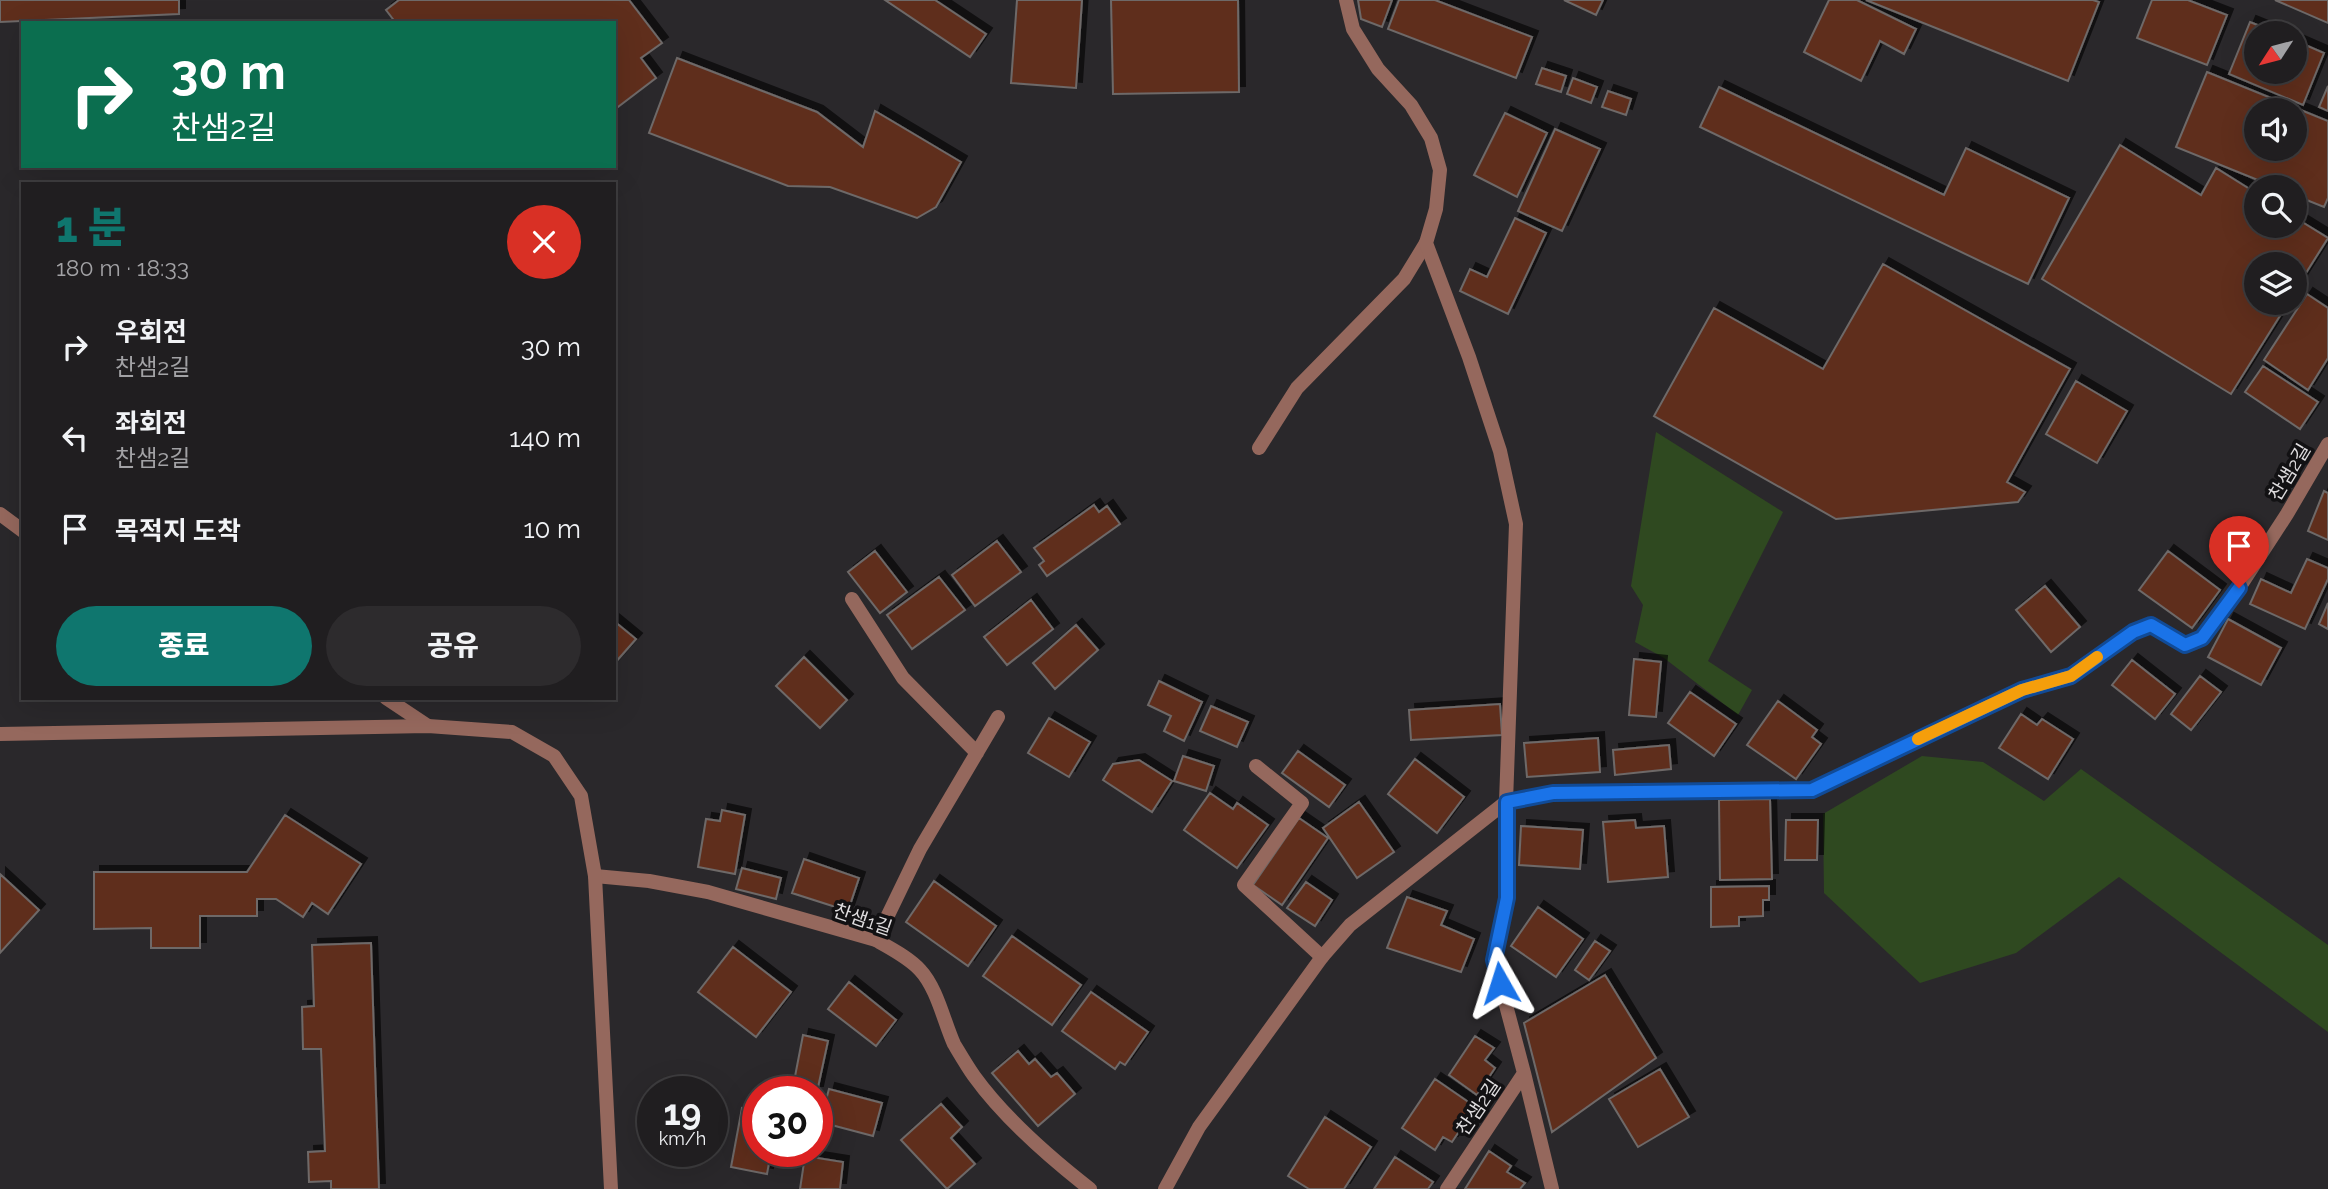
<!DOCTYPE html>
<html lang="ko">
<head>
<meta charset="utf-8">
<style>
  :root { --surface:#201e20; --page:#2d2b2d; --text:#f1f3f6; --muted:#a2a2a5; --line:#3d3c3e; --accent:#0f766e }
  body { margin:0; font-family:Raleway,"Noto Sans KR",sans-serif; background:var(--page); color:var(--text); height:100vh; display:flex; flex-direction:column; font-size:26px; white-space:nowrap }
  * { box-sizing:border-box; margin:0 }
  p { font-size:23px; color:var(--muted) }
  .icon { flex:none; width:38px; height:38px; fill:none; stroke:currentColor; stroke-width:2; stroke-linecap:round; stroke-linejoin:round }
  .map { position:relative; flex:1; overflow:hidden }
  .drawer { position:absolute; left:21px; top:182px; width:595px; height:518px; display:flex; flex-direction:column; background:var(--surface); border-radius:0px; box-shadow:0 7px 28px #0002,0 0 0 2px var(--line) }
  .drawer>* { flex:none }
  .top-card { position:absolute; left:21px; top:21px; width:595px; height:147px; border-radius:0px; box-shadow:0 7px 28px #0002,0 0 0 2px var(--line); background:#0b6e4f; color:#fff; overflow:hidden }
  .needle { width:46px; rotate:234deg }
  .fabs { position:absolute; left:2244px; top:21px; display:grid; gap:14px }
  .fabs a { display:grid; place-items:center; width:63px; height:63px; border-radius:50%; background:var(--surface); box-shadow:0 7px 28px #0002,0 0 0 2px var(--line); font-size:35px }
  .speed { position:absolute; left:637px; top:1076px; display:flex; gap:14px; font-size:35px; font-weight:700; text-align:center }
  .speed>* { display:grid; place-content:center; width:91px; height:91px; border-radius:50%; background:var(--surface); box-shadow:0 7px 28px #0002,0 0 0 2px var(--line); line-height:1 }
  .speed small { font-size:18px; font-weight:400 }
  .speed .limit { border:10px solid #d22; background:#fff; color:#111 }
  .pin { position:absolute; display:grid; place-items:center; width:60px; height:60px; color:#fff; margin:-72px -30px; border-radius:50% 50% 50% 0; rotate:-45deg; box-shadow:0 0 7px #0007 }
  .pin .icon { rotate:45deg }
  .me { position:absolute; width:77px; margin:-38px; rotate:354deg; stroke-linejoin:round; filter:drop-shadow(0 0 5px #0008) }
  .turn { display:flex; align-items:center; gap:24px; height:147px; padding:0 35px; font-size:32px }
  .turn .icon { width:91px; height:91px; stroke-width:2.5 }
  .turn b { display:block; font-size:49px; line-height:60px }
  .round { display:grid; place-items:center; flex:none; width:74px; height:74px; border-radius:37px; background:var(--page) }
  .headline { display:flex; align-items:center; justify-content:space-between; height:119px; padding:0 35px }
  h1 { font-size:42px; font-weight:800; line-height:52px; color:var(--accent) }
  .button { display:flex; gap:14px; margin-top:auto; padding:14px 35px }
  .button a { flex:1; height:80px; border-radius:42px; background:var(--accent); color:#fff; font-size:28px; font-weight:800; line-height:80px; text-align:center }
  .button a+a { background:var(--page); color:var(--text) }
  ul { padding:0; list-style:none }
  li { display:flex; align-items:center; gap:21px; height:91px; padding:0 35px }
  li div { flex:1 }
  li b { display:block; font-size:26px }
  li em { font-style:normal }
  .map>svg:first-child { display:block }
</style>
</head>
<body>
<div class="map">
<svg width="2328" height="1189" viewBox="0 0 2328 1189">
  <defs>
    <filter id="shadow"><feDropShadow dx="6" dy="-6" stdDeviation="0" flood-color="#0009"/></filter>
  </defs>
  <rect width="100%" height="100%" fill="#2a282b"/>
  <path fill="#2f4920" d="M1656 432 1783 512 1708 661 1752 690 1738 715 1664 658 1635 642 1643 605 1631 586Z
    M1922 756 1983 762 2044 801 2081 769 2328 945V1032L2119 877 2016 953 1920 983 1824 893 1823 814Z"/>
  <path fill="#5f2f1f" stroke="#6e6968" stroke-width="2" fill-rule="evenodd" filter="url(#shadow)" d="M0 0H179V14L0 22Z
    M399 0H629L662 43 641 58 656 78 614 110V23H396L386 10Z
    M885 0H935L986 34 970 57Z
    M1017 0H1082L1076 88 1011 83Z
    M1111 0H1238L1239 92 1113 94Z
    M1358 0H1392L1382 27 1361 19Z
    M1399 0H1435L1532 37 1516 78 1388 29Z
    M1564 0H1603L1596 15Z
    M1829 0H1857L1916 29 1904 54 1880 41 1861 81 1804 52Z
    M1866 0H2093L2099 2 2068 81Z
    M2152 0H2188L2227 15 2207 65 2137 38Z
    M2275 0H2328V23Z
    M2250 22 2277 33H2256V72H2294V40L2324 53 2303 105 2229 74Z
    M677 58 817 112 863 147 875 111 961 162 936 207 917 218 830 187 788 186 649 133Z
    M1542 68 1566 76 1561 92 1536 84Z
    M2207 72 2328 121V198L2324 207 2294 195V187H2275L2176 147ZM2256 110H2294V149H2256Z
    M1573 78 1597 87 1591 103 1567 94Z
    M2328 86V111L2319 107Z
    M1719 87 1944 195 1966 148 2069 198 2028 284 1700 127Z
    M1608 91 1631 99 1626 115 1602 107Z
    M1505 113 1547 133 1517 197 1474 175Z
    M1555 129 1600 149 1562 231 1518 211Z
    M2120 145 2201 195 2216 168 2256 193V226H2294V217L2328 238 2294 292V264H2256V303H2288L2231 394 2042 279Z
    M1515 218 1546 233 1508 314 1460 291 1470 269 1487 277Z
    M1883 264 2070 369 2007 482 2025 492 2018 502 1836 519 1654 416 1714 308 1823 369Z
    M2307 294 2328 308V358L2308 390 2264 360Z
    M2263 366 2318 402 2300 429 2245 392Z
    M2076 381 2127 411 2097 463 2046 434Z
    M2324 491 2328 493V540L2308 531Z
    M1094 505 1099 512 1107 506 1120 524 1047 576 1039 565 1044 561 1034 548Z
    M997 541 1021 572 975 606 952 575Z
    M875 551 907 592 880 613 848 572Z
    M2168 551 2220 590 2192 628 2139 590Z
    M2307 559 2328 568V579L2305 629 2250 604 2261 579 2291 593Z
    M939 577 965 610 912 649 887 615Z
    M2045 586 2080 627 2051 652 2016 610Z
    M1031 600 1053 629 1007 665 984 637Z
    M2328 603V629L2319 624Z
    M2228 619 2281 648 2261 685 2208 657Z
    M614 621 636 639 614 664Z
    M1076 625 1098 650 1055 689 1033 663Z
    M804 657 847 700 820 728 776 686Z
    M1634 659 1661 662 1656 717 1629 715Z
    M2132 660 2175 694 2155 719 2112 685Z
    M2200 676 2221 692 2191 730 2171 714Z
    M1159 681 1202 702 1184 741 1164 731 1171 716 1148 705Z
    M1690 692 1736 724 1714 756 1668 723Z
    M1778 701 1817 730 1812 737 1821 744 1796 779 1747 745Z
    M1500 704 1502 735 1411 740 1409 710Z
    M1211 706 1248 722 1237 747 1200 731Z
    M2021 714 2037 725 2042 719 2073 739 2048 779 1999 748Z
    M1049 718 1090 742 1069 777 1028 753Z
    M1598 738 1600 772 1527 777 1524 743Z
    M1669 745 1671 769 1615 775 1613 750Z
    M1298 751 1345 785 1329 807 1282 773Z
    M1183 756 1214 766 1206 791 1174 781Z
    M1415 759 1464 797 1437 833 1388 794Z
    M1139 760 1172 781 1152 812 1103 780 1113 764Z
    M1210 793 1233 809 1237 803 1268 825 1237 868 1184 830Z
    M1770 799 1772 879 1720 880 1719 800Z
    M1359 802 1394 852 1357 878 1323 828Z
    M722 810 745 815 735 874 698 867 706 819 720 821Z
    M285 815 361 864 328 914 312 903 303 917 276 899H257V916H200V948H151V928L94 929V872H247Z
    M1299 818 1328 838 1282 905 1253 885Z
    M1635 820 1636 828 1664 826 1668 877 1608 882 1603 822Z
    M1786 820H1818L1817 860H1785Z
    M1521 826 1583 830 1580 869 1519 865Z
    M804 859 859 878 848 911 792 893Z
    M742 868 781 878 776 899 736 889Z
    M0 874 39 910 0 953Z
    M934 881 996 926 968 966 906 922Z
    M1306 882 1332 900 1315 926 1287 908Z
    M1769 886V900H1763V916L1739 917V926L1711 927V887Z
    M1407 897 1447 911 1441 925 1474 939 1461 972 1387 948Z
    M1538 907 1583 939 1556 977 1511 946Z
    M1012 936 1081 985 1052 1025 983 976Z
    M1595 941 1610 951 1589 980 1575 970Z
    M371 943 379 1189H331V1181L309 1182 308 1152 325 1151 321 1049H303L302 1007 314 1006 312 945Z
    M733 947 791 992 756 1037 698 992Z
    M1605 975 1656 1058 1552 1132 1524 1023Z
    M849 982 896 1020 876 1046 828 1009Z
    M1091 992 1148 1032 1125 1065 1120 1062 1115 1069 1062 1031Z
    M803 1035 828 1041 817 1092H792Z
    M1475 1036 1494 1048 1485 1060 1495 1068 1477 1095 1449 1075Z
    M1018 1051 1029 1064 1035 1059 1051 1077 1057 1073 1075 1094 1038 1126 992 1073Z
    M1660 1069 1689 1117 1638 1147 1609 1099Z
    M1435 1079 1480 1110 1469 1127 1464 1124 1452 1142 1443 1137 1435 1150 1402 1128Z
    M829 1089 882 1103 873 1136 820 1122Z
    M941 1104 962 1127 951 1138 975 1164 947 1189 901 1140Z
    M742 1108 758 1111V1152H771L767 1174 731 1167Z
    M1325 1117 1371 1147 1344 1189H1309L1288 1176Z
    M1489 1151 1511 1166 1507 1172 1525 1183 1520 1189H1465Z
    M805 1156 843 1162 840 1189H800Z
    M1395 1157 1433 1182 1428 1189H1374Z"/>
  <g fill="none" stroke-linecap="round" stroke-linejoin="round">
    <path stroke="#95685d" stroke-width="14" d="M1259 448 1297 388 1404 279 1426 243
      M852 599 903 678 977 753
      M1256 766 1302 803 1244 885 1322 957
      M876 940 920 849 998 717"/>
    <path stroke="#95685d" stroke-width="14" d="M0 514 23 531
      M386 698 428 726
      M595 876 649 881 708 892 876 940C891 949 908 957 920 970 937 988 944 1022 954 1044 960 1054 967 1066 974 1076 1005 1119 1049 1157 1090 1189
      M1524 1073 1552 1189
      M1165 1189 1199 1127 1322 957 1350 925 1506 802 1516 524 1500 451 1469 357 1426 243 1436 209 1440 170 1431 138 1411 105 1378 69 1353 29 1346 0
      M1447 1189 1524 1073 1494 960 1507 898 1506 802 1553 793 1812 790 2022 690 2071 676 2133 632 2151 625 2185 645 2202 638 2239 588 2287 514 2328 444"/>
    <path stroke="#95685d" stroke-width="14" d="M0 734 428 726 512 732 554 756 581 796 595 876 611 1189"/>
  </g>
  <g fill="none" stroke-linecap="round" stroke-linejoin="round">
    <defs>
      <path id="route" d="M1500 983 1494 960 1507 898V802L1553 793 1812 790 2022 690 2071 676 2133 632 2151 625 2185 645 2202 638 2239 588"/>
    </defs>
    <use href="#route" stroke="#114b97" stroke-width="18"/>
    <use href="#route" stroke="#1a73e8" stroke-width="12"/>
    <path stroke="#f59e0b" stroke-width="12" d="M1918 739 2022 690 2071 676 2097 657"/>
  </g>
  <g text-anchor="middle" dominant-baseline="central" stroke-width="7" stroke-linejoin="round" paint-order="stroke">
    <g font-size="19" fill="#dedcde" stroke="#121113">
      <text transform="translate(2289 472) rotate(-59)">찬샘2길</text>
      <text transform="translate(863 919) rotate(19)">찬샘1길</text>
      <text transform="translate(1478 1107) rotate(-56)">찬샘2길</text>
    </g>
  </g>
</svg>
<div class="fabs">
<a><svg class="needle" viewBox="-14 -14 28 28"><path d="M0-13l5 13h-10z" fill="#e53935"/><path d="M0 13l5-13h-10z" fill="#a2a2a5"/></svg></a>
<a><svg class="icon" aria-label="sound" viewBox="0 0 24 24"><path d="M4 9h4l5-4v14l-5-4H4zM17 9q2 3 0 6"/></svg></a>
<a><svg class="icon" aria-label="search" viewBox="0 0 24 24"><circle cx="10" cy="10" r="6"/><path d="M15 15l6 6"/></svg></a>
<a><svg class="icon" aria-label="layers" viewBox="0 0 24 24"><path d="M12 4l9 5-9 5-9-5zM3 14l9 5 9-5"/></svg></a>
</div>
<div class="speed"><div>19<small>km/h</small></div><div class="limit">30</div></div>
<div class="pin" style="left:2239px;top:588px;background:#d93025"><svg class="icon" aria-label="arrive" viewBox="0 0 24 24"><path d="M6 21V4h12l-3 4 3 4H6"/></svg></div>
<svg class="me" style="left:1500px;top:983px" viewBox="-20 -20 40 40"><path d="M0-17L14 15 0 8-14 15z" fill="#1a73e8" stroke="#fff" stroke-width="4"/></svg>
<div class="top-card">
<div class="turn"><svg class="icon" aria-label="right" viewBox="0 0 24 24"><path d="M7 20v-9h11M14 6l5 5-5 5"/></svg><div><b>30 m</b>찬샘2길</div></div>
</div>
<section class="drawer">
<div class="headline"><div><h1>1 분</h1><p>180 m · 18:33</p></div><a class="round" style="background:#d93025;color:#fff"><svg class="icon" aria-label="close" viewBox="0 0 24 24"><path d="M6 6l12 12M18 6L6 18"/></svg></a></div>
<ul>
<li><svg class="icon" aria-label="right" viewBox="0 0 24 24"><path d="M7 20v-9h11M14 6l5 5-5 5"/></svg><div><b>우회전</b><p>찬샘2길</p></div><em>30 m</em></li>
<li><svg class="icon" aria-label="left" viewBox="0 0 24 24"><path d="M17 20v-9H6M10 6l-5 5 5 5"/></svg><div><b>좌회전</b><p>찬샘2길</p></div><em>140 m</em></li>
<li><svg class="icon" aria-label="arrive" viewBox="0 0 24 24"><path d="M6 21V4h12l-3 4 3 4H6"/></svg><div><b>목적지 도착</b></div><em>10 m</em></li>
</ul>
<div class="button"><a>종료</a><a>공유</a></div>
</section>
</div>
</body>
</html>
